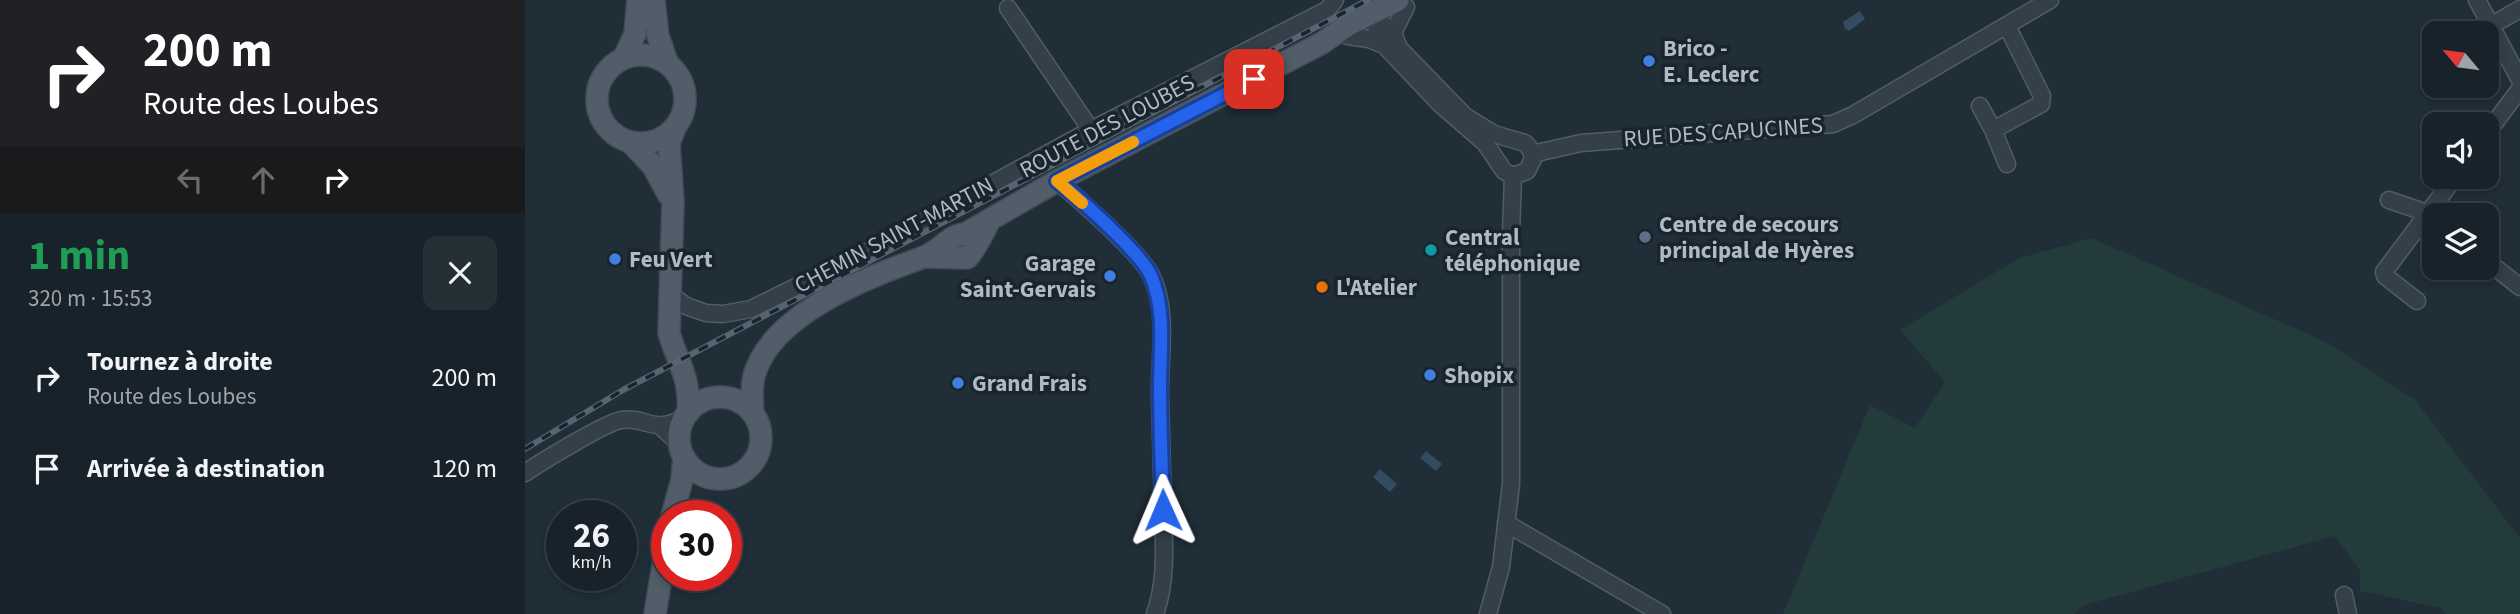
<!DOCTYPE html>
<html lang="fr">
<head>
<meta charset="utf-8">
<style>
  :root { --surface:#18222a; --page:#252f36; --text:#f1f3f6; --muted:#9fa4a8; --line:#363f47 }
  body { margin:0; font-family:"Source Sans 3",sans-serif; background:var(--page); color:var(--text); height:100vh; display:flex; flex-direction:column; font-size:26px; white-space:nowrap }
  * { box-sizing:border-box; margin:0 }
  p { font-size:23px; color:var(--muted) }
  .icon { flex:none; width:38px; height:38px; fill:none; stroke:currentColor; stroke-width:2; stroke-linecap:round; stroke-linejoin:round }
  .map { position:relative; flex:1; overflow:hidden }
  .details { display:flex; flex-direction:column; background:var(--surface); width:525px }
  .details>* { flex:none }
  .guide { background:#202124; color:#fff; overflow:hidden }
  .needle { width:46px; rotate:299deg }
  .fabs { position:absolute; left:1897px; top:21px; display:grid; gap:14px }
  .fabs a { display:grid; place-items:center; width:77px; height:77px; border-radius:14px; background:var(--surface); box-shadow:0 4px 10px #0003,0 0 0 2px var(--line); font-size:35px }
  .speed { position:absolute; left:21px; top:500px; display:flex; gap:14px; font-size:35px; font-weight:700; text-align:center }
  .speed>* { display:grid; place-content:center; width:91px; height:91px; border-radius:50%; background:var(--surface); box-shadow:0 4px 10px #0003,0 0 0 2px var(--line); line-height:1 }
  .speed small { font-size:18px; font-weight:400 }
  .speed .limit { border:10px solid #d22; background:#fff; color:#111 }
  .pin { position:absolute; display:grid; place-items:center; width:60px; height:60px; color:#fff; margin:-30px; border-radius:14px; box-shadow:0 4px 10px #0006 }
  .me { position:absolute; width:77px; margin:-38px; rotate:359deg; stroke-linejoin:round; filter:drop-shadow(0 0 5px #0008) }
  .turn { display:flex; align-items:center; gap:24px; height:147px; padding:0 28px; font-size:32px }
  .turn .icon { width:91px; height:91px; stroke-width:2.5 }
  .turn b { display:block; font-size:49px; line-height:60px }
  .lanes { display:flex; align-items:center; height:66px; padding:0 28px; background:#0003; justify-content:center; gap:35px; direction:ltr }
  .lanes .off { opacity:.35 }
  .round { display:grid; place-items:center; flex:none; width:74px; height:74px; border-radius:14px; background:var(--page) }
  .summary { display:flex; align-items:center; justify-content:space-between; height:119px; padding:0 28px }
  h1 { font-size:42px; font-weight:700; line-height:52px; color:#1e9e55 }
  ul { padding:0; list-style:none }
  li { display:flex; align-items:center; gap:21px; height:91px; padding:0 28px }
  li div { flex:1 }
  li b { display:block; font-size:26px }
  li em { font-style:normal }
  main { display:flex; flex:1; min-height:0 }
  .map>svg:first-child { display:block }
</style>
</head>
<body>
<main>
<section class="details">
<div class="guide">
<div class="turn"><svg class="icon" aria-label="right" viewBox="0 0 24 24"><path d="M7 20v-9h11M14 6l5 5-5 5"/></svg><div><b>200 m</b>Route des Loubes</div></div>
<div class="lanes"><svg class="icon off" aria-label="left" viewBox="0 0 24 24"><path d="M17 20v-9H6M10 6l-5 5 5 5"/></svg><svg class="icon off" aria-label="ahead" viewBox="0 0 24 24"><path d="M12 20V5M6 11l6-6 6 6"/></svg><svg class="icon" aria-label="right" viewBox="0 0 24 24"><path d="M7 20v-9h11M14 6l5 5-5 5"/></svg></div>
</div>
<div class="summary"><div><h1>1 min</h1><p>320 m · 15:53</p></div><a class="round"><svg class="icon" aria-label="close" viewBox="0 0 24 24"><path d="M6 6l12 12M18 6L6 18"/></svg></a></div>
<ul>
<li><svg class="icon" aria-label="right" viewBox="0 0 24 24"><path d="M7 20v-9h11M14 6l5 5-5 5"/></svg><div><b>Tournez à droite</b><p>Route des Loubes</p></div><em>200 m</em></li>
<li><svg class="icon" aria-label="arrive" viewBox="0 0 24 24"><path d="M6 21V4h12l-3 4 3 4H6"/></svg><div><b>Arrivée à destination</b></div><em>120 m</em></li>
</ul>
</section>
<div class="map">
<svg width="1995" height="614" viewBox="0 0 1995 614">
  <rect width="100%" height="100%" fill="#202e38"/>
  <path fill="#233b3a" d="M1567 238 1803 343 1890 400 1995 538V614H1921L1916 608 1835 591V571L1810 536 1559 605 1549 614H1258L1345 405 1390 428 1420 382 1375 330 1494 258Z"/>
  <path fill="#334c61" d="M1335 11 1340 19 1324 31 1320 29 1318 22Z
    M901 451 917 464 911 471 895 458Z
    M855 469 872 484 865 492 848 477Z"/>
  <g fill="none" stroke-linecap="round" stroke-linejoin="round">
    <defs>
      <path id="minor" d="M1952 0 1995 80
        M483 8 566 130
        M836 18 861 26 868 33 874 48 940 116 969 134 1000 143 1006 150 1008 159 1002 171 988 176 979 171 960 143 915 104 859 45 852 31V21L862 5
        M1967 25 1995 9
        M868 33 881 7
        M823 36 844 39 859 45
        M1455 106 1468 130 1516 104 1517 96 1482 26
        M1468 130 1482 164
        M1962 133 1995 89
        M1007 154 1056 143 1308 124 1328 115 1525 0
        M532 181C553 198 615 253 626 275 644 311 634 358 635 397 636 434 637 471 638 509 639 544 642 580 630 614
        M1864 200 1896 211 1909 219
        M1962 261 1995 287
        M144 293 161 306 181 313 198 314 226 309 344 251 562 132 802 10 810 0
        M1892 301 1860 276 1859 272 1930 177
        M136 427 154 443
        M0 473C16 462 80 423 96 420 123 416 126 435 159 418
        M981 523 1137 614
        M1819 595 1823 614
        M963 614 976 567 986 484V234L988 176"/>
      <path id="major" d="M129 0 133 36 142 62
        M72 99a44 44 0 1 1 88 0a44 44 0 1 1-88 0Z
        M99 58 110 34 113 0
        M150 128 144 143 148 202 144 333C153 364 166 378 163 413
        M105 142 128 166 143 194
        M403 257 442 258C450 251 458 232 464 222
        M154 438a41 41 0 1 1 82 0a41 41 0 1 1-82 0Z
        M228 413C227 400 226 388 229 376 246 313 344 277 399 257 414 252 425 234 440 234L532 181 797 43 823 25 873 0
        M147 516 157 480 159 457
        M130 614 142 541"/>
    </defs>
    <use href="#minor" stroke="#515d66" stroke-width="19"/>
    <use href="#major" stroke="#404b55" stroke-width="24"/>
    <use href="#minor" stroke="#333f49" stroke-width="16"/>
    <use href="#major" stroke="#515e69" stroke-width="21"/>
    <defs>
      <path id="rail" d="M0 449 98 390 843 0"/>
    </defs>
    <use href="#rail" stroke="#556470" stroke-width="6"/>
    <use href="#rail" stroke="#19242d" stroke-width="3.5" stroke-dasharray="10" stroke-linecap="butt"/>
  </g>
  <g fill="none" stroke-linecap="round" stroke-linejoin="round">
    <defs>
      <path id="route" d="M638 510C637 469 635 428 635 387 635 351 641 310 626 276 617 254 553 197 532 181L729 79"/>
    </defs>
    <use href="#route" stroke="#184099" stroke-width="18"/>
    <use href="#route" stroke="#2563eb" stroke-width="12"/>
    <path stroke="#f59e0b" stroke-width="12" d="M557 203 532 181 608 142"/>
  </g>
  <g fill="#3f7fe0" stroke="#19242d" stroke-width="2.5">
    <circle cx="1124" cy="61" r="7"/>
    <circle cx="90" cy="259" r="7"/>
    <circle cx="585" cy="276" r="7"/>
    <circle cx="905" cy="375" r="7"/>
    <circle cx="433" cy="383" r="7"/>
  </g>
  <circle fill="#5c6f8a" stroke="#19242d" stroke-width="2.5" cx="1120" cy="237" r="7"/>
  <circle fill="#0f9aa8" stroke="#19242d" stroke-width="2.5" cx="906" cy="250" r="7"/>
  <circle fill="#e8710a" stroke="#19242d" stroke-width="2.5" cx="797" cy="287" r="7"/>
  <g text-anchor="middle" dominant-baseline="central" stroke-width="7" stroke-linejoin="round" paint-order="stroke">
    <g font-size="23" font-weight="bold" fill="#aebac5" stroke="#19242d" text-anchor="start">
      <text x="1138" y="48">Brico -<tspan x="1138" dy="26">E. Leclerc</tspan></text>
      <text x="1134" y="224">Centre de secours<tspan x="1134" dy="26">principal de Hyères</tspan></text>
      <text x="920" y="237">Central<tspan x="920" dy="26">téléphonique</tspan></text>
      <text x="104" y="259">Feu Vert</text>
      <text x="571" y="263" text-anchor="end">Garage<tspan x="571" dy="26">Saint-Gervais</tspan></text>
      <text x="811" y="287">L'Atelier</text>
      <text x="919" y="375">Shopix</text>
      <text x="447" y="383">Grand Frais</text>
    </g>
    <g font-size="23" fill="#aebac5" stroke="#19242d">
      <text transform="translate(582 126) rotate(-28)">ROUTE DES LOUBES</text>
      <text transform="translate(1198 132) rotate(-4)">RUE DES CAPUCINES</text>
      <text transform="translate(369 235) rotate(-28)">CHEMIN SAINT-MARTIN</text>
    </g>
  </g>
</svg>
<div class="fabs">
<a><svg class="needle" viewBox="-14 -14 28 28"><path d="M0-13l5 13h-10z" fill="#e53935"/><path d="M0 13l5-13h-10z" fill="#9fa4a8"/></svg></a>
<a><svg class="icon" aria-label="sound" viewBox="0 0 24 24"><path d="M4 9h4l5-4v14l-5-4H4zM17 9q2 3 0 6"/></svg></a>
<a><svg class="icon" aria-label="layers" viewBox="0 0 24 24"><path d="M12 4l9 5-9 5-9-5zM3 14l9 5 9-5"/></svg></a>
</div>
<div class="speed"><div>26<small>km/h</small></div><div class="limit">30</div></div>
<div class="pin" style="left:729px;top:79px;background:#d93025"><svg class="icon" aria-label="arrive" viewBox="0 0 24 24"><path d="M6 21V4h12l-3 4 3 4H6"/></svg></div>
<svg class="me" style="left:638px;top:510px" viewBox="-20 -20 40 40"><path d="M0-17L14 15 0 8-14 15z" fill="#2563eb" stroke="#fff" stroke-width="4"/></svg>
</div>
</main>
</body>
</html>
